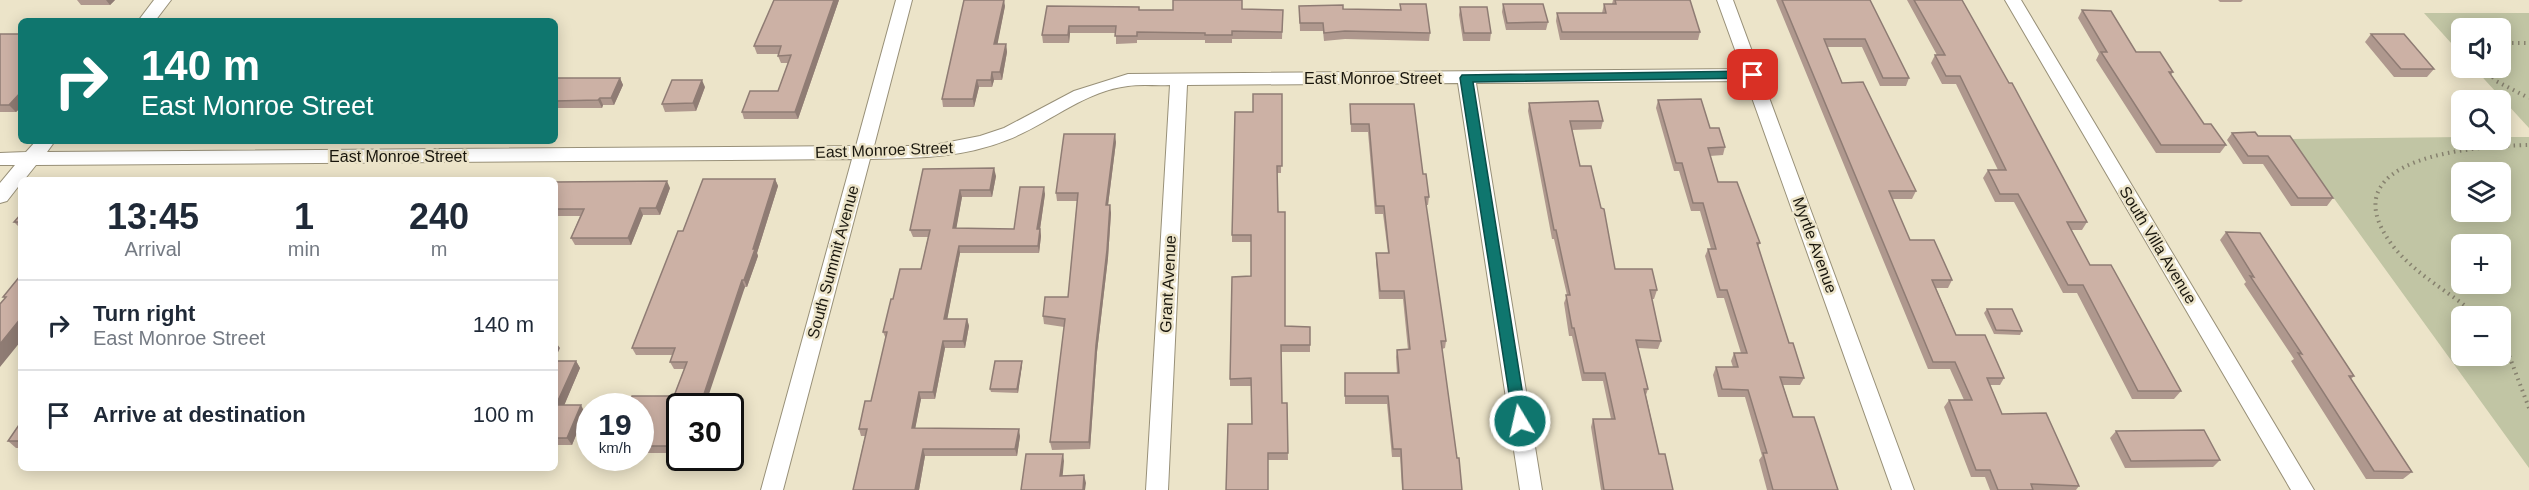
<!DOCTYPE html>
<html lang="en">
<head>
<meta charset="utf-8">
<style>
  :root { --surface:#fff; --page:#f6f6f7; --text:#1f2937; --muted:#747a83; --line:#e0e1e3 }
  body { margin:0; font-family:Arial,sans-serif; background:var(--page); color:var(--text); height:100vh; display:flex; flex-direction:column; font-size:22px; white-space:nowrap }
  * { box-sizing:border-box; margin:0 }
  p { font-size:20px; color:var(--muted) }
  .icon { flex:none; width:33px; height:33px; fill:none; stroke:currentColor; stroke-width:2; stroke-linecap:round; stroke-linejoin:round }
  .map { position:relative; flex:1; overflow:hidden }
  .side { position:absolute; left:18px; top:177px; width:540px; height:294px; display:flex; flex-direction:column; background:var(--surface); border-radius:9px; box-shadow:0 3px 15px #0003 }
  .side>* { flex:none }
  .top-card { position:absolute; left:18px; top:18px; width:540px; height:126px; border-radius:9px; box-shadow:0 3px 15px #0003; background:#0f766e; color:#fff; overflow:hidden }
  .tools { position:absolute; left:2451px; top:18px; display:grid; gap:12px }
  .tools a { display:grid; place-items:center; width:60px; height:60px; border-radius:9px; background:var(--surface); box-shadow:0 3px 15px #0003; font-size:30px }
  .speed { position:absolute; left:576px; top:393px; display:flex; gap:12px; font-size:30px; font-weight:700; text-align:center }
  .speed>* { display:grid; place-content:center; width:78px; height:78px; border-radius:50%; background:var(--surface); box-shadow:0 3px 15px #0003; line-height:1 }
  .speed small { font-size:15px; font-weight:400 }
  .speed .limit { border:3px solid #111; border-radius:9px; background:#fff; color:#111 }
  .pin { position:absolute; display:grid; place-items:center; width:51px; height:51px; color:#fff; margin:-26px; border-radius:12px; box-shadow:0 3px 9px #0006 }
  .me { position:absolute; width:66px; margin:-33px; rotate:351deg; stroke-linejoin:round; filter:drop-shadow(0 0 4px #0008) }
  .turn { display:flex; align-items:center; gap:21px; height:126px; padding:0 24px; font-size:27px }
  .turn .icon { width:78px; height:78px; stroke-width:2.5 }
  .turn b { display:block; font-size:42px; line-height:51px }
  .eta { display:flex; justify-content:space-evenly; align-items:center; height:102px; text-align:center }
  .eta b { font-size:36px; font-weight:800; line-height:42px }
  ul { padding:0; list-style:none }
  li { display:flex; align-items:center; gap:18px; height:90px; padding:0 24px; border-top:2px solid var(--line) }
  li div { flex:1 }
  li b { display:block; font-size:22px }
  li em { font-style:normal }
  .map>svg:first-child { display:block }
</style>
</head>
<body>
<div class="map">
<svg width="2529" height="490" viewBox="0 0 2529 490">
  <rect width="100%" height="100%" fill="#ece4c9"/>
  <path fill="#c1c5a4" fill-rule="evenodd" d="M2424 13H2529V128L2474 68H2500V28H2462L2461 54Z
    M2461 137 2462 140H2500L2501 137H2529V468L2291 139ZM2462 172H2500V212H2462ZM2462 244H2500V284H2462ZM2462 316H2500V356H2462Z"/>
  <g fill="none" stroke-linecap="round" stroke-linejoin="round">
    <defs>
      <path id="minor" d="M154 0H171L155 21H138Z
        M896 0H912L874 146H929L980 136 1004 128 1074 91 1128 74 1742 69 1717 0H1733L1914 490H1892L1746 81 1476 83 1542 490H1520L1458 83 1187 85 1168 490H1146L1170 85C1156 86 1142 84 1128 86 1084 91 1047 125 1007 140 962 158 917 158 870 159L783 490H761L852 159 36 165 24 180H21V183L7 201 0 203V183L15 165H0V153L26 152 36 141H55L47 152 856 146Z
        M2005 0H2021L2314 490H2291Z"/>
    </defs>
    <use href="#minor" stroke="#989078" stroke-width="2"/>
    <path stroke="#87826f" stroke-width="4" stroke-dasharray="1.5 4.5" stroke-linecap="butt" d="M2500 43H2529
      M2485 68 2496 81 2529 98
      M2478 316C2450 292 2412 273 2390 242 2329 156 2476 146 2529 145
      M2500 341 2507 350 2529 408"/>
    <use href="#minor" fill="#fff" fill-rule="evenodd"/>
  </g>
  <path fill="#af988e" d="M77 0H115L110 5H81Z
    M839 0 798 119H744L742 112 778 91 788 63H781L778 56 779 54H757L754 46Z
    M1613 0H1690L1700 32 1698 40H1560L1556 21 1557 13H1602L1604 4H1612Z
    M1776 0H1870L1909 78 1906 86H1880L1862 47H1827L1842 83 1916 191 1912 199H1892L1910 240 1952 280 1948 288H1936L1956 335 2004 378 2000 385H1990L2002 414 2079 486 2076 490H1990L1985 477H1971L1944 407 1949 400H1964L1950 369H1928Z
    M1907 0H1962L2087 222 2082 230H2071L2090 265 2181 391 2174 399H2132L2077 293H2063L2014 202H1995L1983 178 1988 170H1998L1956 84H1942L1931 63 1935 55H1937Z
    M2218 0H2243L2241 2H2220Z
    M1400 4 1430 33 1429 41 1345 39 1324 41 1323 31H1300L1299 6 1343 9 1400 10Z
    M1503 4 1548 22 1546 30H1506L1502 12Z
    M1005 6 997 44H1006L1007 52 1002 80H994L992 87H979L974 107H943L942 99Z
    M1047 6 1139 7V10H1283L1282 39H1232V43H1205V40H1137V43L1116 44V33H1070L1069 43H1043L1042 35Z
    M1460 7 1491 33 1490 41H1463L1459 15Z
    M2082 10 2136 52 2173 72 2171 75 2204 124 2226 145 2220 153H2156L2096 60 2099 54 2078 18Z
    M0 34H21V107L16 112H0Z
    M2371 34 2434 69 2427 77H2394L2365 42Z
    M555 78H620L623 85 614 105H603L602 108H555Z
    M705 87 696 111 665 112 662 104Z
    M1282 94 1281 173H1277L1278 212 1285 326 1310 327V352H1281L1282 403H1287L1288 460H1268L1252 424 1251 386H1230V379L1251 276V242H1232V235L1253 112Z
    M1658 100 1710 128 1725 147 1723 155 1710 156 1718 182 1760 243 1758 246 1789 343 1804 378 1800 385H1783L1793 417 1838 490H1767L1759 460 1762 456 1745 397H1718L1713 375 1716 367H1733L1731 361 1734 353H1741L1724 298H1717L1705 256 1708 249H1711L1700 211H1691L1679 171H1674L1656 108Z
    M1529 103 1603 121 1601 129 1572 130 1580 166 1615 269 1657 290 1654 299H1652L1661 341 1658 349 1638 348 1648 389 1646 395 1659 454 1673 490H1601L1591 427 1593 419H1611L1603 381H1582L1572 336H1569L1564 303 1567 295 1554 239H1552L1528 111Z
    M1350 104 1423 174 1429 197 1428 205H1426L1446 341 1445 348 1442 349 1457 458 1462 490H1402L1400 457H1392L1387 404H1345V373H1397L1396 357 1397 350H1408L1403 299H1379L1376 261V253H1388L1383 214H1375L1368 132H1351Z
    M2232 133 2258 136 2333 198 2327 206H2291L2263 164H2243L2227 140Z
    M1116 142 1108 205 1111 213 1108 258 1097 352 1090 449 1052 450 1050 442 1064 327 1044 324 1043 316 1068 297 1077 201H1057L1056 193Z
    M923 169 996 176 992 197H962L956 228 1014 229 1045 194 1040 229 1041 236 1039 253H960L947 319H967L969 326 965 348H945L935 399H921L915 428 1020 436 1017 456H925L919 490H853L865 436H861L859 429 871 401 886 339 883 332 893 299 921 269 928 237H913L910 230Z
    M775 179 778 186 757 253 758 256 747 287H745L680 406V453H640V406L674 396 684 369H674L670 362 673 355H636L632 348 683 231Z
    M555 182 670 188 660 215H643L631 245H575L571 238 580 216H555Z
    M21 214V229L14 222Z
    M2226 232 2354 376 2351 379 2412 472 2403 479H2366L2291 361 2294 359 2244 284 2246 282 2220 240Z
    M1987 309 2022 331 2020 335 1994 334 1984 313Z
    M555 361H576L580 368 564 405 585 413 572 445H555Z
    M1022 365 1018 393 991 392 990 389Z
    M21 422V448H16L8 441Z
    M2116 431 2220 460 2213 467 2125 468 2110 438Z"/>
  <path fill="#8f7c74" d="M106 0H115L110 5Z
    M834 0H839L798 119 795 112Z
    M1004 0 1005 6 996 52 994 44Z
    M1069 26 1070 33 1069 43 1068 35Z
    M1006 44 1007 52 1002 80 1000 72Z
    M992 72 994 80 992 87 991 80Z
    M620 78 623 85 614 105 611 98Z
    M702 80 705 87 696 111 693 103Z
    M977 80 979 87 974 107 973 99Z
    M21 92V107L16 112 9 105Z
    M600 98 603 105 602 108 598 100Z
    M1115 134 1116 142 1107 213 1106 205Z
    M994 168 996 176 992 197 990 190Z
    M775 179 778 186 757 253 758 256 747 287 744 280 753 249Z
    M667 181 670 188 660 215 656 208Z
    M1044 187 1045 194 1039 236 1037 229Z
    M960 190 962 197 955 236 953 228Z
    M1110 205 1111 213 1108 258 1097 352 1090 449 1089 442 1096 345Z
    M640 208 643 215 631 245 628 238Z
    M1040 229 1041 236 1039 253 1038 246Z
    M959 246 960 253 946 326 944 319Z
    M742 280 745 287 705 406H700Z
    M21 318V341L0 367V344Z
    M967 319 969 326 965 348 963 341Z
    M943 341 945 348 935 399 933 392Z
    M557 344 560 348 555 359V349Z
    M576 361 580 368 561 413 556 405Z
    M1022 361V365L1018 393 1017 389Z
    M919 392 921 399 914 435 912 428Z
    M581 405 585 413 572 445 567 438Z
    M1019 429 1020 436 1017 456 1015 449Z
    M923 449 925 456 919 490H915Z
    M1063 454 1064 461 1062 483 1060 476Z
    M1084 475 1086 483 1085 490H1083Z"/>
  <path fill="#ccb1a5" stroke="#8f7c74" stroke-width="1.5" d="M774 0H834L795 112H742L750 91H778L791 55 778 56 781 46H754Z
    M964 0H1004L994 44H1006L1000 72H992L991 80H977L973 99H942Z
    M1173 0H1242V9L1283 10 1282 32 1232 31V35H1205V33L1137 32V36H1115L1116 26H1069L1068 35H1042L1047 6 1139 7V10H1173Z
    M1615 0H1690L1700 32H1562L1557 13H1606L1604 4H1616Z
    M1782 0H1870L1909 78H1883L1865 39H1824L1842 83 1863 82 1916 191H1889L1910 240H1934L1952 280H1932L1956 335H1985L2004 378H1987L2002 414 2046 413 2079 486 2031 484 2033 490H1998L1990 470H1976L1949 400H1972L1955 362H1933Z
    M1914 0H1962L2009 83H2012L2087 222H2067L2090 265H2111L2181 391H2138L2083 285H2068L2018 194H2000L1988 170H2006L1960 76H1946L1935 55H1945Z
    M1400 4H1426L1430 33 1345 31 1324 33 1323 23H1300L1299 6 1343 5V9L1401 10Z
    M1503 4H1543L1548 22 1507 23Z
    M1460 7H1487L1491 33H1464Z
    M2082 10 2111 11 2136 52H2160L2173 72H2169L2204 124H2211L2226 145H2161L2101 52H2107Z
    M0 34H21V92L9 105H0Z
    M2371 34H2404L2434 69H2401Z
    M555 78H620L611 98H600L598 100 555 101Z
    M672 80H702L693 103 662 104Z
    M1253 94H1282V166H1277L1278 212H1285V326L1310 327V345H1281L1282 403H1287L1288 453H1268V490H1226L1228 424H1252L1251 378 1230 379 1232 277 1251 276V235H1232L1235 112H1253Z
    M1701 99 1710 128H1719L1725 147 1708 148 1718 182H1737L1760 243H1757L1789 343H1793L1804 378 1780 377 1793 417H1814L1838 490H1773L1763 453H1767L1748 390 1722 389 1716 367H1738L1734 353H1747L1727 290H1720L1708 249H1716L1703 203H1693L1682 163H1676L1658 100Z
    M1598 101 1603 121H1570L1580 166H1591L1601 208 1604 209 1615 269H1652L1657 290H1650L1661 341 1636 340 1648 389H1644L1659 454H1665L1673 490H1604L1593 419H1615L1605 373H1584L1574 328H1572L1566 295H1570L1556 230H1554L1529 103Z
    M1350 104H1414L1423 174H1426L1429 197H1425L1446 341H1441L1457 458H1459L1462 490H1403L1401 449H1393L1388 396H1345V373H1399L1397 350 1410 349 1404 291H1380L1376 253H1389L1384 206H1376L1369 124H1351Z
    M2255 132 2258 136H2290L2333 198H2298L2268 156H2248L2232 133Z
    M1064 134H1115L1106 205H1110L1107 250 1096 345 1089 442H1050L1065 319 1043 316 1045 297H1068L1078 193H1056Z
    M994 168 990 190H960L953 228 1014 229 1020 187H1044L1037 229H1040L1038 246H959L944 319H967L963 341H943L933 392H919L912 428 1019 429 1015 449H923L915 490H853L867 429H859L865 401H871L887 332H883L891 299H893L900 269H921L930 230H910L923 169Z
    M703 179H775L753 249H755L744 280H742L700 406H680V446H640V406H629L632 396H674L687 362H670L675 348H632L678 231H683Z
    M667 181 656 208H640L628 238H571L584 209H555V182Z
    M21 214V222H14Z
    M2226 232 2260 233 2354 376H2349L2412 472 2374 471 2298 353 2302 354 2250 276 2254 277Z
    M20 276 21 318 0 344V304L6 297H3Z
    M1987 309H2012L2022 331 1996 330Z
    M555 361H576L556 405H581L567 438H555Z
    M995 361H1022L1017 389H990Z
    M21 422V441H8Z
    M2204 430 2220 460 2131 461 2116 431Z
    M1026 454H1063L1060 476 1084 475 1083 490H1021Z"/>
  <path fill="#0f766e" stroke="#0a4d48" stroke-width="1.5" d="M1753 71 1759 75 1757 78 1473 82 1527 421 1525 426 1520 428 1514 426 1460 78 1462 75Z"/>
  <g text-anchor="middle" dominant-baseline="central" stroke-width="5" stroke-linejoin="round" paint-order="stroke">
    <g font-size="16" fill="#1a170e" stroke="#ece4c9">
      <text x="1373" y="78">East Monroe Street</text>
      <text transform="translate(884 150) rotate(-2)">East Monroe Street</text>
      <text x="398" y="156">East Monroe Street</text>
      <text transform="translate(1815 245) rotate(70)">Myrtle Avenue</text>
      <text transform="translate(2158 245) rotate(59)">South Villa Avenue</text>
      <text transform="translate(833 262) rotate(-75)">South Summit Avenue</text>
      <text transform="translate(1168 284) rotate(-87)">Grant Avenue</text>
    </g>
  </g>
</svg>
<div class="tools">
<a><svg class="icon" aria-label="sound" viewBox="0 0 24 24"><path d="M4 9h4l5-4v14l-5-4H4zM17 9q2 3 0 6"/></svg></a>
<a><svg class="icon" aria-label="search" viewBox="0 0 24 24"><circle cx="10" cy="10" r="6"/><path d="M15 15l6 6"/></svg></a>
<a><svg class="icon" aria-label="layers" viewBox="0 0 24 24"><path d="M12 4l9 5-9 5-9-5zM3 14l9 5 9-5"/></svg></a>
<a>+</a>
<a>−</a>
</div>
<div class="speed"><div>19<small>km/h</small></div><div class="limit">30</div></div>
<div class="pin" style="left:1753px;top:75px;background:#d93025"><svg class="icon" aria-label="arrive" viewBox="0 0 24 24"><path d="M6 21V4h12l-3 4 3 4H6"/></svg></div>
<svg class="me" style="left:1520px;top:421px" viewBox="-20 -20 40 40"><circle r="17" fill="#0f766e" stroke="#fff" stroke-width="3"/><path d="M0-11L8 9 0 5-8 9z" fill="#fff"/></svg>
<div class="top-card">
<div class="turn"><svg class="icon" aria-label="right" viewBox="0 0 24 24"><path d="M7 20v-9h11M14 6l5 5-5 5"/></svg><div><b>140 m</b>East Monroe Street</div></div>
</div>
<section class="side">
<div class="eta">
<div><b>13:45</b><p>Arrival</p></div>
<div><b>1</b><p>min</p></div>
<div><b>240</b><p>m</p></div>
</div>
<ul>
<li><svg class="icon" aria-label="right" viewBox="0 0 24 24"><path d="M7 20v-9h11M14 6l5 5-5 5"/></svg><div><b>Turn right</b><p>East Monroe Street</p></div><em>140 m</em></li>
<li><svg class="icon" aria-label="arrive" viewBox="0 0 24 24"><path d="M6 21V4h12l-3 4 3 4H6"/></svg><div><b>Arrive at destination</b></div><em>100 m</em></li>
</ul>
</section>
</div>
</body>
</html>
